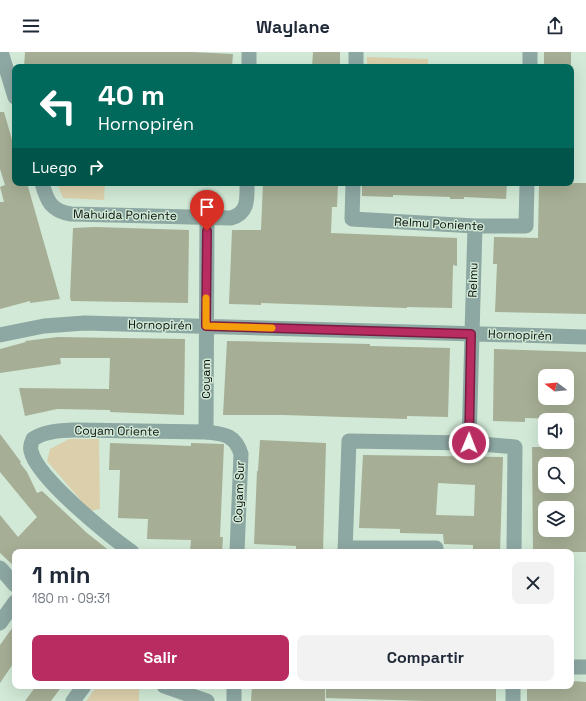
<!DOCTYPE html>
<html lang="es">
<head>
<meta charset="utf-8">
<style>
  :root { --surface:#fff; --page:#f2f2f3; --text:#1f2937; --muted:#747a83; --accent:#b92c61 }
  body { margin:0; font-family:"Space Grotesk",sans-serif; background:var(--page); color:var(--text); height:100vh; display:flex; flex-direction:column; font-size:15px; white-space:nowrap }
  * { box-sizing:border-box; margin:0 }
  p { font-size:13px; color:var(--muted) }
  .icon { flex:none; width:22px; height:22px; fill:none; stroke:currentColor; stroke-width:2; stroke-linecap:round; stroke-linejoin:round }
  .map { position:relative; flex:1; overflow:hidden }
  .panel { position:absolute; left:12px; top:497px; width:562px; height:140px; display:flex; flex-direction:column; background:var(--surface); border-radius:8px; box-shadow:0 4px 16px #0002 }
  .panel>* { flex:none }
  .banner { position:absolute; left:12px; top:12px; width:562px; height:122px; border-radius:8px; box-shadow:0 4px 16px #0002; background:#00695c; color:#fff; overflow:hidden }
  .needle { width:26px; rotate:286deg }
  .buttons { position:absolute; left:538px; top:317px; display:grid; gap:8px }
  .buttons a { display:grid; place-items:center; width:36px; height:36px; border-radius:8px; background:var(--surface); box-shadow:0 4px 16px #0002; font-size:20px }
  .pin { position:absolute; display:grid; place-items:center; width:34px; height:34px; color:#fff; margin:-41px -17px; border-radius:50% 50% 50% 0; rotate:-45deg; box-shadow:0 0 4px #0007 }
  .pin .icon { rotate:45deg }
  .me { position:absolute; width:44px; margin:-22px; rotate:1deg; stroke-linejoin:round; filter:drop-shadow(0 0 3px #0008) }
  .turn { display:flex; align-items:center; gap:14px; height:84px; padding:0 20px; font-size:18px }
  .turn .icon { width:52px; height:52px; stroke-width:2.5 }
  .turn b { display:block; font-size:28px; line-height:34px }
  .then { display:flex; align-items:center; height:38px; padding:0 20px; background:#0003; gap:8px; font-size:15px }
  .round { display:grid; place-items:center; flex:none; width:42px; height:42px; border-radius:8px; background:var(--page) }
  .headline { display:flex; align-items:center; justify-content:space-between; height:68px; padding:0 20px }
  h1 { font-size:24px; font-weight:700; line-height:30px }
  .action { display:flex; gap:8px; margin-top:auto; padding:8px 20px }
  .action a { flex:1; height:46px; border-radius:8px; background:var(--accent); color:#fff; font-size:16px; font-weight:700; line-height:46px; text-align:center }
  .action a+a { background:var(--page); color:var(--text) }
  header { display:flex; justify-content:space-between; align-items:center; height:52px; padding:0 20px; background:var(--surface); font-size:18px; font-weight:700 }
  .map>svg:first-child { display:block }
</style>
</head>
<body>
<header><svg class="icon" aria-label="menu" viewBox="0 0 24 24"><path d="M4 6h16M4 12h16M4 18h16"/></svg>Waylane<svg class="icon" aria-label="share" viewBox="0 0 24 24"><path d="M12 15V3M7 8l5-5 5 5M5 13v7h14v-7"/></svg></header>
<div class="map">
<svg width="586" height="649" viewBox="0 0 586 649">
  <rect width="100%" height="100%" fill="#d1e9d6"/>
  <path fill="#dcd0ac" d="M367 5 428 7V15H367Z
    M57 131H105L104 148 63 146Z
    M69 387H99L100 457 90 459 47 409 50 397Z
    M97 634H138L139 635V649H86Z"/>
  <path fill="#a6ae95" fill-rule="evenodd" d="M25 0H192L233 2 232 15H24Z
    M313 0H340V15H312Z
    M544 0H571V15H544Z
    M0 60H4L15 98V131H27L60 247 30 251V249L0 257V150H4L0 135 5 133 0 117Z
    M263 131H338L337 155H332L331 181 457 186V214L453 213 452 256 407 255V256L261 251V253L229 252 232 178H261Z
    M362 131H507L506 147 464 145V147H450V145L393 143V145L362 144Z
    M539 131H586V262L495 260 497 212H493L494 185 538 186Z
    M95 175 189 178 188 251 71 249 70 245 73 176Z
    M58 285 185 287 184 363 110 360V358L57 357 25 364 19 336 109 337 110 306H60L61 312 0 321V297L26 290 25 289Z
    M227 289 370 292V294L450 296 448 365 407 364V367L283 363H223Z
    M494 297 586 300V500H533L532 395H567V367L525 366V370L493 369ZM545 324H567V346H545ZM545 412H567V434H545ZM545 456H567V478H545Z
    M0 382 21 410 20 411 27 420 37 441 42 439 87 481 111 500H15V515L0 501V463L18 485 37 465 0 420Z
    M260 388 326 391 323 500H296V494L254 492 257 419H258Z
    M110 391 191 394V391L224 392 220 485H223L222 500H190L191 488 147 487 148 467 118 466 120 418H109Z
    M363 403 503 405 500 500H473V493L444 492 443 482 400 481V477L359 476ZM438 431 475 433 474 464 436 463Z
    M15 572V609L0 631V593Z
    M572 629 586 630V649H527V634H572Z
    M36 634H62L51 649H25Z
    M252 634H325V649H251Z
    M326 634H496V649H426L326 646Z"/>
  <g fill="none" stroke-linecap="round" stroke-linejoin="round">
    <path stroke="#8da7a2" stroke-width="15" d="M1 0 15 45
      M249 15V0
      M356 15V0
      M530 15V0
      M42 131C47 149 51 159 71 162L231 166C249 161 247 146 247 131
      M353 131 352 167 475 174H526L527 131
      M0 283 44 274 85 271 586 285
      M206 380 207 165
      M469 391 475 174
      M346 496H436
      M132 500C108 483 37 426 31 399 30 395 31 391 33 387 45 379 61 378 75 378L206 380C223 382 235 382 241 402L237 500
      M345 500 349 389 469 391 515 395 514 500
      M0 516 15 533
      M0 571 15 550
      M571 615H586
      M164 634 207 649
      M73 649 84 634
      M234 649V634
      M513 649V634"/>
  </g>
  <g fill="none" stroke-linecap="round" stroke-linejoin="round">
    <defs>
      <path id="route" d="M207 179 206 274 471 282 469 391"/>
    </defs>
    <use href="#route" stroke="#781d3f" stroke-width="10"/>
    <use href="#route" stroke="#b92c61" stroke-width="7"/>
    <path stroke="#f59e0b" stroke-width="7" d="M206 246V274L272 276"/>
  </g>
  <g text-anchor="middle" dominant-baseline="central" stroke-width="3" stroke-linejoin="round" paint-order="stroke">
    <g font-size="12" fill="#070f09" stroke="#d1e9d6">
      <text transform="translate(125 163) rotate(1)">Mahuida Poniente</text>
      <text transform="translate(439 172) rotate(3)">Relmu Poniente</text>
      <text transform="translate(473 228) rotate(-88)">Relmu</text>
      <text transform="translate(160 273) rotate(1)">Hornopirén</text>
      <text transform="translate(520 283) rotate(2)">Hornopirén</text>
      <text transform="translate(206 327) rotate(-90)">Coyam</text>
      <text transform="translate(117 379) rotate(1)">Coyam Oriente</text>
      <text transform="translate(239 440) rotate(-88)">Coyam Sur</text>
    </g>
  </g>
</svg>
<div class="buttons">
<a><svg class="needle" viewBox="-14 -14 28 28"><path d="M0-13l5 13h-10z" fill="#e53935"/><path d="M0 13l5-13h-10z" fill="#747a83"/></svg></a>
<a><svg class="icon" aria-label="sound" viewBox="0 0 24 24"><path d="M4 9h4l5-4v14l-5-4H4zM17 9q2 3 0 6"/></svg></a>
<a><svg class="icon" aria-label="search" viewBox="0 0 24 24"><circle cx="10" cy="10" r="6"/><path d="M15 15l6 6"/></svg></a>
<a><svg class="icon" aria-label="layers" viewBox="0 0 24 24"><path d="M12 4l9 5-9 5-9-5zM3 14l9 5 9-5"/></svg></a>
</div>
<div class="pin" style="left:207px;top:179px;background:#d93025"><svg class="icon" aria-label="arrive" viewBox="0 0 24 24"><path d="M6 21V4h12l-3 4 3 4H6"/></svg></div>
<svg class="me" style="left:469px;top:391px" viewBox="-20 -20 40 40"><circle r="17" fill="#b92c61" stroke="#fff" stroke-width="3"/><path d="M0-11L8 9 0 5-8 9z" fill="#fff"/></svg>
<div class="banner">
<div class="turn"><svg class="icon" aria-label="left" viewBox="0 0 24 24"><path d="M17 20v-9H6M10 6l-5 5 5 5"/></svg><div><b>40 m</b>Hornopirén</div></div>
<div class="then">Luego<svg class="icon" aria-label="right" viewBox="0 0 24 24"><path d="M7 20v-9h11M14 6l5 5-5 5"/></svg></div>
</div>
<section class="panel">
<div class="headline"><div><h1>1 min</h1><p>180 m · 09:31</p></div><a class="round"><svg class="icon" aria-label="close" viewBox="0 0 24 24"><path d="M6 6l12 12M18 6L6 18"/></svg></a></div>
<div class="action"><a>Salir</a><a>Compartir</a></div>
</section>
</div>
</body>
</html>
